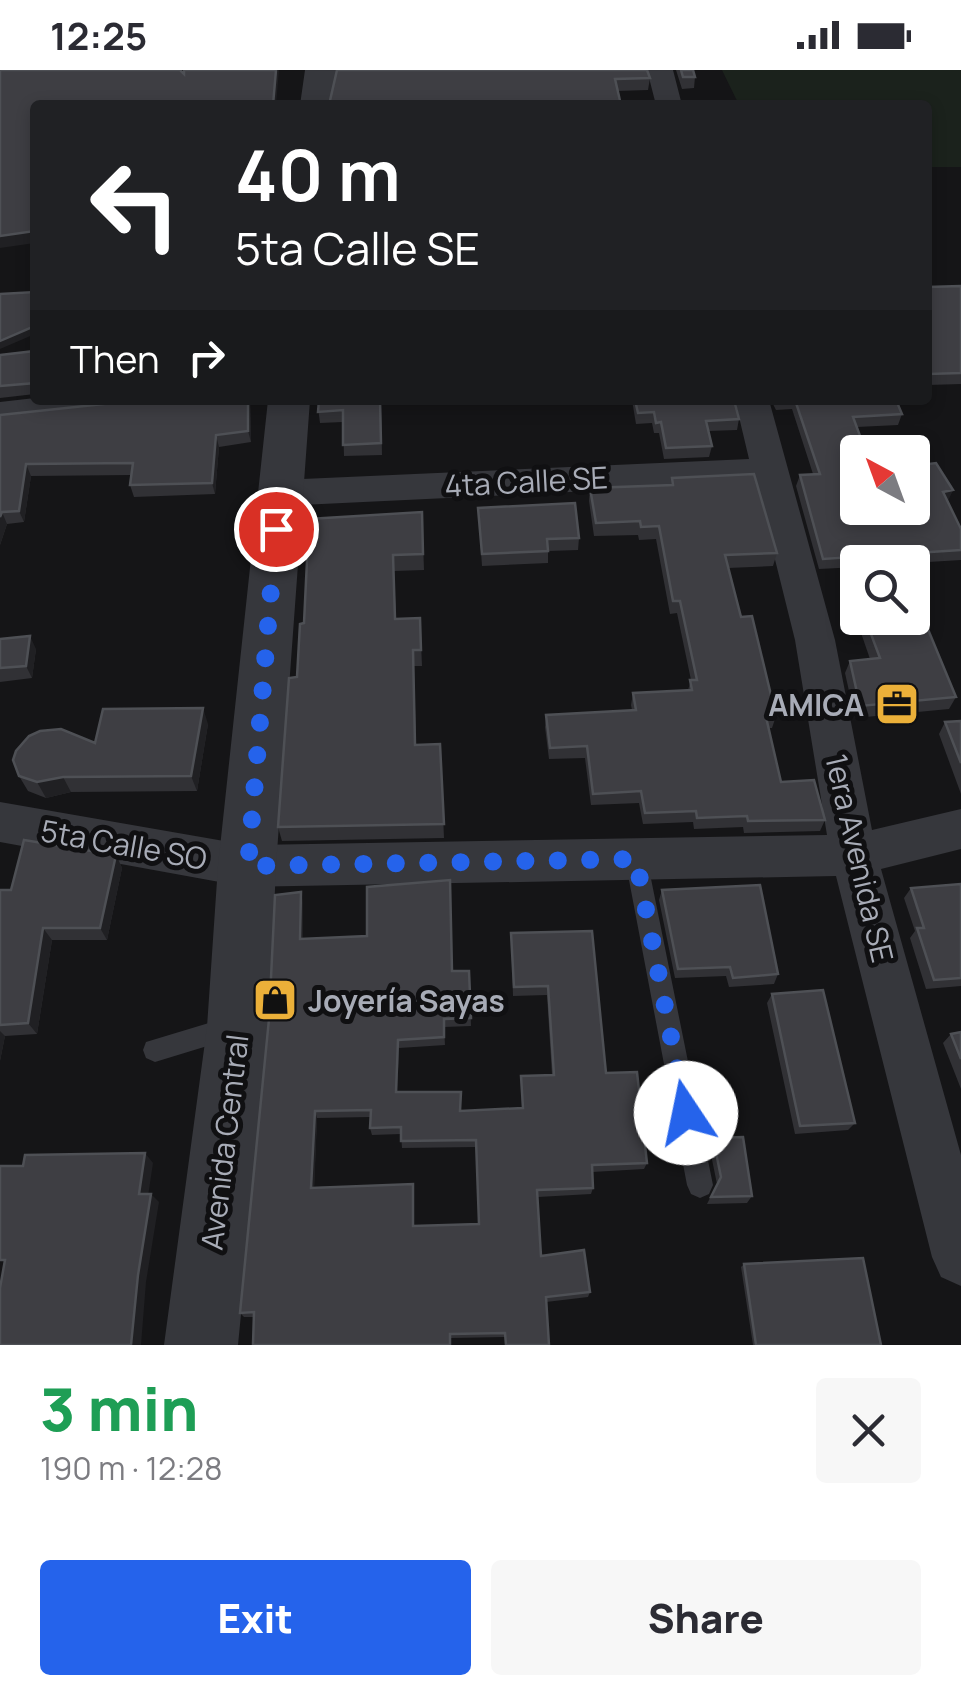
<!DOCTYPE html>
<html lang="en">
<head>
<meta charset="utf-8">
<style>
  :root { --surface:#fff; --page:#f7f7f7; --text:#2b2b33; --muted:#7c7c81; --accent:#2563eb }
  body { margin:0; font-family:Manrope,sans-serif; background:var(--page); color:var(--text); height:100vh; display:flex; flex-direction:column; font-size:38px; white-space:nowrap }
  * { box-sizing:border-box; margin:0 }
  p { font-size:32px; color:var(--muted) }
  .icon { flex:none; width:55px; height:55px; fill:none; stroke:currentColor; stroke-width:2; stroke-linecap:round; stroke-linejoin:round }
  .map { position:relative; height:1275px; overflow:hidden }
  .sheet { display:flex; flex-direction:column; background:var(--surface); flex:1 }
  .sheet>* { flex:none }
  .banner { position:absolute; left:30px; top:30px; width:902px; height:305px; border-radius:10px; box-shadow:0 5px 15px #0003; background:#202124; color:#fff; overflow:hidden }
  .needle { width:65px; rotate:319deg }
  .tools { position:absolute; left:840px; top:365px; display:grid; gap:20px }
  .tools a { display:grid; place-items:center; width:90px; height:90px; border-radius:10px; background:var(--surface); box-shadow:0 5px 15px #0003; font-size:50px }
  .pin { position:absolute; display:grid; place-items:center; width:85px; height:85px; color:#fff; margin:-42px; border:5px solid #fff; border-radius:50%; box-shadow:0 2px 10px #0007 }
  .me { position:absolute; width:110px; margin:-55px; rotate:349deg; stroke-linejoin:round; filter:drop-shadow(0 0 8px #0008) }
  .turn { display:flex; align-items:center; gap:35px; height:210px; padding:0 40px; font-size:45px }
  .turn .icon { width:130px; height:130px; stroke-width:2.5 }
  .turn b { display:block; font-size:70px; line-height:85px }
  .then { display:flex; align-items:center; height:95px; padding:0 40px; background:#0003; gap:20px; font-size:38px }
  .round { display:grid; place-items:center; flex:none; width:105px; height:105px; border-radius:10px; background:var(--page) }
  .headline { display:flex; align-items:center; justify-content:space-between; height:170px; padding:0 40px }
  h1 { font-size:60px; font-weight:800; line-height:75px; color:#1e9e55 }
  .cta { display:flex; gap:20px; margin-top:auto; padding:20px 40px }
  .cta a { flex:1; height:115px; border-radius:10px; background:var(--accent); color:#fff; font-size:40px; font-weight:800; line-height:115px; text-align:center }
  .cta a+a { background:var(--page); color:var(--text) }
  .status { display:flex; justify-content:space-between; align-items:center; height:70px; padding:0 50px; background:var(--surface); direction:ltr }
  .status svg { height:28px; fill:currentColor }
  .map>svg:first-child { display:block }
</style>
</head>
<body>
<div class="status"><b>12:25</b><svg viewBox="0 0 49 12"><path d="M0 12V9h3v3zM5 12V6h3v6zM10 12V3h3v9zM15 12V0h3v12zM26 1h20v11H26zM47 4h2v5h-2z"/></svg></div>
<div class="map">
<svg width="961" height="1275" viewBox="0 0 961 1275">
  <rect width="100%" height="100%" fill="#151517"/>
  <path fill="#1b221c" d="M722 0H961V97H928V35H739Z"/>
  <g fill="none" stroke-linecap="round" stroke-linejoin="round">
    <path fill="#36373c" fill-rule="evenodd" d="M636 779 644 782 647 789 713 1115 709 1124 700 1128 691 1124 687 1115 625 789 628 782Z
      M232 946 240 950 244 958 240 966 155 992 146 988 143 980 146 972Z"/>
    <path fill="#36373c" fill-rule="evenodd" d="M647 0H673L682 35H656Z
      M35 328V330H133L128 338 116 341 0 354V332Z
      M735 330H769L835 570 872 760 961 739V779L881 799 961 1085V1216L941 1207 932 1187 836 806 247 817 0 772V732L247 775 827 765 795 570 756 413 280 436 267 432 262 423 267 414 280 410 749 389Z"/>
    <path fill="#36373c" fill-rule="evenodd" d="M305 0H337L332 35H300Z
      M268 330H310L276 796 269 957 238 1275H164L207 957 218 796Z"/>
  </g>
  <path fill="#313135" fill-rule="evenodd" d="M337 0 650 8 648 20 617 21Z
    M676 0H693L695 7 694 18 682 19Z
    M961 216V314L928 315V217Z
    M35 281V324L0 328V285Z
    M250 330 251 372 219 377 215 424 134 427 130 415 131 405 31 406 24 452 7 454 0 475V345Z
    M317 330H381L382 385 344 386 343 352 320 353Z
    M632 330H734L739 349 737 360 708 361 712 376 709 387 664 389 659 363H654L652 353 636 354Z
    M771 330H918L897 332 902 344 898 355 857 357 858 438 953 420 947 431 961 459V490L912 493 858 492V497L819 499 796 416 800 405 813 404 792 339 776 340Z
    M672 408 777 483 773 496 728 498 741 547 776 646 772 658H768L781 712 825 750 820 761 744 763 743 757 694 759 693 752 643 754 639 733 591 735 585 688 549 689 545 657 546 645 632 640 631 635 633 623 688 620 691 610 677 543 670 544 656 469 639 470 638 465 594 466 589 431 590 418 671 415Z
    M478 438 579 468 578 480 548 481V493L482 496Z
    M422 442 424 500 394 501 396 549 420 548 422 596H414L416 675 440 674 444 768 282 771 278 757 297 607Z
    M863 548H912L956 627 949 639 855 648 845 603 850 591 870 589 859 557Z
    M0 569 36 579 32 608 0 612Z
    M961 651V724L939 664 945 652Z
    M208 654 197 721 71 722 46 728 28 721 19 706 95 673Z
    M116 785 122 798 107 870H52L37 964 5 966 0 991V820H11Z
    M961 814V916L926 919 910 868 915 861 904 828 911 818Z
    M662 820 778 904 774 914 729 917 726 906 675 908 659 830Z
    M303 832V868L452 901H469L471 956 444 957 445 975 399 978 397 1022 461 1041 522 1038 521 1006 552 1005 547 925 513 926 511 863 592 861 606 1003 647 1093 644 1099 592 1102 593 1118 591 1124 538 1127 541 1186 590 1222 588 1227 546 1232 505 1267 451 1268 253 1247H244L240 1243 269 949ZM370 1047V1058L372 1065 401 1064 402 1078 476 1077 479 1154 414 1156 413 1114 314 1117 317 1048Z
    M772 924 855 1053 848 1060 795 1064 767 933Z
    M961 962V1019L943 973 951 964Z
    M713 1068 752 1126 747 1133 707 1134 717 1114 709 1075Z
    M744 1194 881 1275H753L741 1197Z"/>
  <path fill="#202023" d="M276 0H279L276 35H273Z
    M35 161V173L0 178V166Z
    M35 256V264L0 279V271Z
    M248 330H250L251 372 248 361Z
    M216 365 219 377 215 424 212 413Z
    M26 394 31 406 24 452 19 441Z
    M953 420 948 431 938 433 943 422Z
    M2 442 7 454 0 475V447Z
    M30 566 36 579 32 608 26 596Z
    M203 638 208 654 197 721 191 706Z
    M63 707 71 722 46 728 37 712Z
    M116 785 122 798 107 870 100 858Z
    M301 822 303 832V878L300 869Z
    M43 858 52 870 37 964 28 953Z
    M0 961 5 966 0 991Z
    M398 970 399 978 397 1030 396 1022Z
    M315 1041 317 1048 314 1124 311 1118Z
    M145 1083 153 1093 147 1133 139 1124Z
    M151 1124 159 1132 146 1212 141 1275H131L138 1205Z"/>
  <path fill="#3e3e43" stroke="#4e5055" stroke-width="2.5" fill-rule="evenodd" d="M0 0H180L184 4V0H276L273 35H35V161L0 166Z
    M337 0H647L650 8 615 9 621 35H329Z
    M681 0H693L695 7H683Z
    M961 216V303L928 304V217Z
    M35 222V256L0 271V224Z
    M35 281V313L0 316V285Z
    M122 330H248V361L216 365 212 413 130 415 133 393 26 394 19 441 2 442 0 447V345L113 333Z
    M319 330H380L381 373 343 375V340L318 342Z
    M635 330H734L739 349 706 351 712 376 666 378 661 352 656 353 654 342 638 343Z
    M795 330H896L902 344 853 347 866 382H858V438H912V396L936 393 953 420 943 422 961 459V480L823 489 800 405 820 404Z
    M754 404 777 483 725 485 741 547 752 546 776 646 766 647 781 712 814 710 825 750 748 751 747 746 697 748 696 741 645 743 641 721 593 724 587 676 550 678 546 645 636 640 633 623 692 620 690 610H697L680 531H673L659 456 641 457 640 451 596 453 590 418 673 415 672 408Z
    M575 433 579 468 547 469 548 481 482 484 478 438Z
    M422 442 423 484 393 485 395 549 420 548 421 580H413L415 675 440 674 444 754 278 757 289 608 297 607 300 554 304 553 309 449Z
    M920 540 956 627 860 636 850 591 880 588 865 548H912V541Z
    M30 566 26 596 0 598V569Z
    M203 638 191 706 63 707 37 712 19 706 13 690 16 681 29 666 40 661 61 659 95 673 103 639Z
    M961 651V693L945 652Z
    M24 770 116 785 100 858H43L28 953 0 955V820H11Z
    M450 810 452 901H469L471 948 444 949V967L398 970 396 1022H461L460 1041 523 1038 521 1006 554 1005 548 916 514 917 511 863 592 861 606 1003 637 1002 647 1093 592 1095 593 1118 537 1120 541 1186 584 1180 590 1222 546 1227 549 1275H506L505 1263 450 1264V1275H253L254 1242 240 1243 269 949 275 825 301 822 300 869 367 866V817ZM371 1040 370 1058 401 1057V1071L476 1070 479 1154 413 1156V1114L311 1118 315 1041Z
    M961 814V908L934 910 917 858H924L911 818Z
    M760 815 778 904 733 908 730 897 678 899 662 820Z
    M823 920 855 1053 800 1056 772 924Z
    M961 962V989L951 964Z
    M743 1067 752 1126 711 1127 721 1107 713 1068Z
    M145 1083 139 1124H151L138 1205 131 1275H0V1218L5 1190H0V1096H23L25 1085Z
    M863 1188 881 1275H756L744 1194Z"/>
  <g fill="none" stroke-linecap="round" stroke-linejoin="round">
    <path stroke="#2563eb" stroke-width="18" stroke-dasharray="0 32.4" d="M276 459 248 796 636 789 686 1043"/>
  </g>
  <defs>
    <symbol id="office-square" viewBox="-11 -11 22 22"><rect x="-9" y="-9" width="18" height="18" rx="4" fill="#ebb039" stroke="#101012"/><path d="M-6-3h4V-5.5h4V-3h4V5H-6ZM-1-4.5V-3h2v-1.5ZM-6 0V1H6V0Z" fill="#111"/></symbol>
    <symbol id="shop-square" viewBox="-11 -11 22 22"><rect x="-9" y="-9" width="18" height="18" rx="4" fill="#ebb039" stroke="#101012"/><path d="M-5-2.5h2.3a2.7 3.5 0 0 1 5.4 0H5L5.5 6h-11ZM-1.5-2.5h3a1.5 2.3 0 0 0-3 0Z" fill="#111"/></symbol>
  </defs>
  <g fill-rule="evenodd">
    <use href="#office-square" x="872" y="609" width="50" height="50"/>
    <use href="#shop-square" x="250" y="905" width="50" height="50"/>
  </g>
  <g text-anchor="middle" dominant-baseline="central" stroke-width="10" stroke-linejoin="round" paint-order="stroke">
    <g font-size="30" fill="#a8acb7" stroke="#101012">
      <text transform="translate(526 411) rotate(-3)">4ta Calle SE</text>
      <text transform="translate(124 774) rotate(10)">5ta Calle SO</text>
      <text transform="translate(860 788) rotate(77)">1era Avenida SE</text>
      <text transform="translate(224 1072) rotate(-83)">Avenida Central</text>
    </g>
    <g font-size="30" font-weight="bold" fill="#a8acb7" stroke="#101012" text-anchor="end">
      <text x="864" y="634">AMICA</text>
      <text x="308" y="930" text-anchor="start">Joyería Sayas</text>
    </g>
  </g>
</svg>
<div class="tools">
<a><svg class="needle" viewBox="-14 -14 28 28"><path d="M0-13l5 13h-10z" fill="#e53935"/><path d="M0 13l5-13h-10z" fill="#7c7c81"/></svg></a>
<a><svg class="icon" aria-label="search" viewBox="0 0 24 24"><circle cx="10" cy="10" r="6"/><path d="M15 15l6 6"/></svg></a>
</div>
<div class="pin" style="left:276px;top:459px;background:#d93025"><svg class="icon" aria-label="arrive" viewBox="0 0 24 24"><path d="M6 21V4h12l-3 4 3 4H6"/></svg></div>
<svg class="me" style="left:686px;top:1043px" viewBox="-20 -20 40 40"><circle r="19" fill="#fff"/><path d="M0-13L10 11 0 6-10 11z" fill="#2563eb"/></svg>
<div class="banner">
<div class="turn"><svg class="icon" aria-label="left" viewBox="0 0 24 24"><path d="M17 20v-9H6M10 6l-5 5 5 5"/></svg><div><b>40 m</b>5ta Calle SE</div></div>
<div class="then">Then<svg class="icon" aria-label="right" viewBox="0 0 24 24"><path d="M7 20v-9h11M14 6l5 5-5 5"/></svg></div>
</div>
</div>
<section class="sheet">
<div class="headline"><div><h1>3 min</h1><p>190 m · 12:28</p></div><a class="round"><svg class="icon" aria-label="close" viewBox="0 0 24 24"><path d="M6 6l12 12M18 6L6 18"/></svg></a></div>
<div class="cta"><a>Exit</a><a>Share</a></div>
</section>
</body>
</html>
